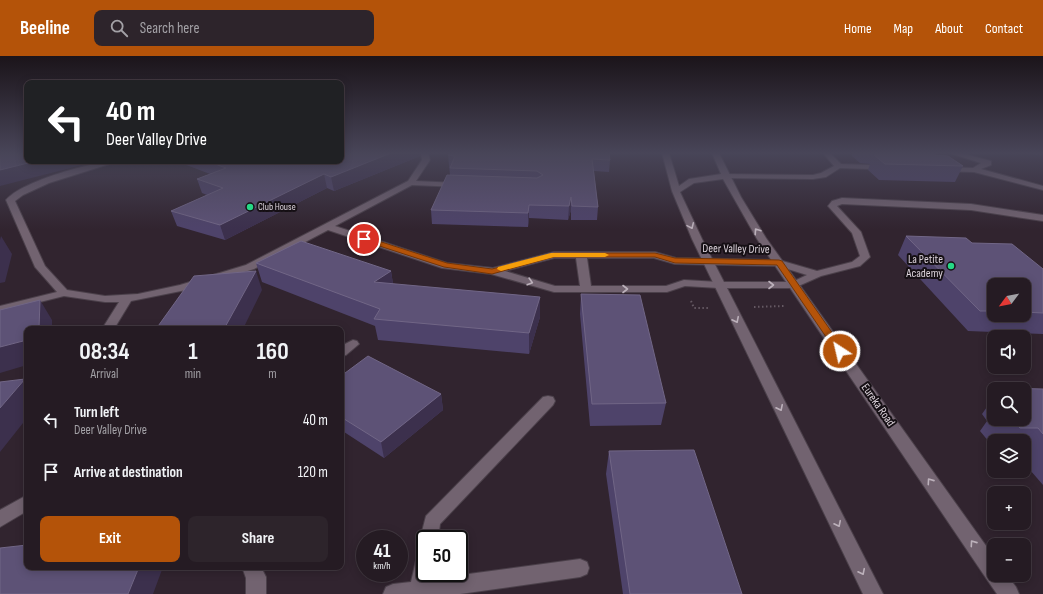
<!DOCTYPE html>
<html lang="en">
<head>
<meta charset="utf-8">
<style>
  :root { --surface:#251b23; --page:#2d242b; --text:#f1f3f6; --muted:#a3a1a6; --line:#423941; --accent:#b45309 }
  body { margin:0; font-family:"Sofia Sans Condensed",sans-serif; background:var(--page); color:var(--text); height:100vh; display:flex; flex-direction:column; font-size:15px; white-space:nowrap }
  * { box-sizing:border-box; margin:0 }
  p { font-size:13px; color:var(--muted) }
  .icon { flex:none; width:22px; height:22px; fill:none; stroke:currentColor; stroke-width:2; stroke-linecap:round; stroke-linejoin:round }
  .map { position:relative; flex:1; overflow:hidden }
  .panel { position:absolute; left:24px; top:270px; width:320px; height:244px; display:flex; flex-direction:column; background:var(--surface); border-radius:8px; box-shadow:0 2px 10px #0003,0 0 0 1px var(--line) }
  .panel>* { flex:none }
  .banner { position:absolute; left:24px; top:24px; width:320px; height:84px; border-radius:8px; box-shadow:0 2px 10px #0003,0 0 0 1px var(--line); background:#202124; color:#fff; overflow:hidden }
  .needle { width:26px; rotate:238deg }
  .tools { position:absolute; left:987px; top:222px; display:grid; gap:8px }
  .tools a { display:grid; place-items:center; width:44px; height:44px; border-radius:8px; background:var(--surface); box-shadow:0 2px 10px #0003,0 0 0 1px var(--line); font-size:20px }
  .speed { position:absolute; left:356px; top:474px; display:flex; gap:8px; font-size:20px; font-weight:700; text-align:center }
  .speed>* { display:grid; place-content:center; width:52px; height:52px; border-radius:50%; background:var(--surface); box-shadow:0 2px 10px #0003,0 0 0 1px var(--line); line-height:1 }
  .speed small { font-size:10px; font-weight:400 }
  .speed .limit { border:2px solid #111; border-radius:6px; background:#fff; color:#111 }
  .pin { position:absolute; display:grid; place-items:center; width:34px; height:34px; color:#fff; margin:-17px; border:2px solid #fff; border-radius:50%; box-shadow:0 1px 4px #0007 }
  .me { position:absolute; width:44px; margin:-22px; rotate:325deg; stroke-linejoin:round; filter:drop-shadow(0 0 3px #0008) }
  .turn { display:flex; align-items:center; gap:14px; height:84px; padding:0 16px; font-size:18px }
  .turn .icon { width:52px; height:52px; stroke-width:2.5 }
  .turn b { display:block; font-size:28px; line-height:34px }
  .eta { display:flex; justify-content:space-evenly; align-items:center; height:68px; text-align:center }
  .eta b { font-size:24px; font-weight:700; line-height:28px }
  .action { display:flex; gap:8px; margin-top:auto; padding:8px 16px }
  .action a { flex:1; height:46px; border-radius:8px; background:var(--accent); color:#fff; font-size:16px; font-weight:700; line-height:46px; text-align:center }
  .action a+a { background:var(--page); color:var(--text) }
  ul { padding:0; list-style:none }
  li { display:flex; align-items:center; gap:12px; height:52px; padding:0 16px }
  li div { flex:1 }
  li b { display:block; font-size:15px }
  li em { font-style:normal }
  header { display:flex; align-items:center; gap:24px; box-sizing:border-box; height:56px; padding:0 20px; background:var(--accent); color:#fff }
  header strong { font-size:19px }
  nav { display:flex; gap:22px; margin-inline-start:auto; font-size:14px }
  .search { width:280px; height:36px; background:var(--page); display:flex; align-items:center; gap:10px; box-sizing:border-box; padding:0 14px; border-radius:8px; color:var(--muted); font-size:15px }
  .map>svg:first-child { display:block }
</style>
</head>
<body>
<header>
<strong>Beeline</strong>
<div class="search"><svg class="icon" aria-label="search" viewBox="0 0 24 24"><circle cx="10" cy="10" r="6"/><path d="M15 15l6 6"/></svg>Search here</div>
<nav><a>Home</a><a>Map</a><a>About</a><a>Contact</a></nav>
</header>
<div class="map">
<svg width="1043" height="538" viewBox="0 0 1043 538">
  <rect width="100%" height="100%" fill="#31242f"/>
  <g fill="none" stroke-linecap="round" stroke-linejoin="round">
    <defs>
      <path id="service" d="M421 97H428L430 104 416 125 458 127H461V131L412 129 335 170 447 207 493 212 554 196H655L676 202 779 204 817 215 852 206 860 200 852 177 828 150 832 145 842 142 971 148 1043 159V165L971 154 842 148 837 150 861 176 870 201 860 210 821 220 794 232H719L685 230 667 236H554L491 218 442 212 328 174 254 213 186 234 131 245 114 273H102L119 246H105L64 240 0 256V250L57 236 35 211 6 144C22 125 94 105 119 105L49 127 23 139 15 145 45 210 67 234 105 240 138 238 180 229 246 209 408 125 422 104ZM554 202H576L580 230H555L505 215ZM587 202H654L675 208 778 210 807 219 792 226H719L684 224 666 230H591Z
        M823 97H830L841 108 870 109 874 111 870 113 840 112 826 121 813 123 724 122 720 120 724 118 813 119 821 117 834 110Z
        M949 97H961L991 105V109L981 113 1043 130V134L974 116 941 115V111H944L973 112 981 107Z
        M353 284 357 285 359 288 346 299 341 300V290Z
        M548 340 553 341 555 345 553 349 440 468 438 483H425V490L423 489 420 483 426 460 543 341Z
        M27 439V455L0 471V454Z
        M425 493V517H432L431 523 580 503 587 506 589 512 587 518 580 521 460 538H383L386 531 393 528 411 526 418 496Z
        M242 511H261L266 521V538H246V522Z"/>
      <path id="secondary" d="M662 97H669L679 130 689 123 721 118 712 97H719L741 141 766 182 994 501V519H1007L1016 531 1019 538H997L988 525 757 183 723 123 694 127 680 136 702 183 883 538H863L692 183 672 135Z"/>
    </defs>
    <use href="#service" stroke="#4b404a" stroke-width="2"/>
    <use href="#secondary" stroke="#4b404a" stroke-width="2"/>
    <path stroke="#655963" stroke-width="1.5" stroke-dasharray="1.5 2" stroke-linecap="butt" d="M1029 97 1043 99"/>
    <path stroke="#655963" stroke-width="2" stroke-dasharray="1.5 2.5" stroke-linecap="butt" d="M691 245 694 252H709
      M754 251 785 250"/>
    <use href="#service" fill="#726370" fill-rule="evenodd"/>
    <use href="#secondary" fill="#726370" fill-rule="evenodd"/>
  </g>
  <path fill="#4e436a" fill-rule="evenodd" d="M341 97H420V100L334 135 327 132 225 184 177 170 171 155 207 139 202 137 197 123 210 118 176 105H341Z
    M450 97 610 104 609 116 594 115 598 151 597 164H571V154L568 164 529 162 528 171 432 168 431 154 450 119 448 99Z
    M852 97H936L935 100 963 110 955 126 879 124 868 114 870 108 860 107 852 100Z
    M906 180 972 187 1043 213V278L968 275 898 199ZM994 229H1024V259H994Z
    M256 207 391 215 393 228 540 261 529 298 378 284 375 270 262 226Z
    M581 238 666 347 661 369 590 370 580 258Z
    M341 320 441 338 443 354 384 402 341 374Z
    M1000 332 1043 333V429L1024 407V385H994V392L980 375 987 365 982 358 994 341V363H1024V333H1000Z
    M609 395 742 538H623L606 418Z"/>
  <path fill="#3c304d" d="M391 97H420V100L334 135 331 121Z
    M36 105H98L0 130V114Z
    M324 118 327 132 225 184 220 169Z
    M571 141V154L568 164 569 150Z
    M529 149V162L528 171V157Z
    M1 180 12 198 5 226 0 227V184Z
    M256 215 262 234 243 273H224Z
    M391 215 394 235 374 226Z
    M540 241V261L529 298V277Z
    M40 244 52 264V273H39Z
    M27 284V309L0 317V291Z
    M25 323 27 326V362L0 396V352Z
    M441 338 443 354 384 402 381 386Z
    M139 511H163L153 538H128Z"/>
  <path fill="#5d5276" stroke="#716686" d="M0 97H27V105H36L0 114Z
    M341 97H391L331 121 324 118 220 169 171 155 223 132 197 123 226 112 207 105H341Z
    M450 97H609L610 104 592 103 598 151 572 150 571 141 569 150 529 149 528 157 431 154 447 119 537 122 543 119 537 115 450 112 455 100 448 99Z
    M879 97H934V99L948 100 963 110 885 108 874 99Z
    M906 180 966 182 972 187 1012 188 1043 213V257L1024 256V229H994V255H980Z
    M301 185 391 215 374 226 540 241 529 277 374 263 380 253 256 207Z
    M256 215 224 273H156L194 220Z
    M581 238 640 239 666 347 592 348Z
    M40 244 39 273H27V284L0 291V254Z
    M368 300 441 338 381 386 341 361V320Z
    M25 323 0 352V326Z
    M1000 332 1043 333V378L1038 372H1020L1012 363H1024V333H1001Z
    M694 394 742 538H630L609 395Z
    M27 489V511H139L128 538H0V492Z"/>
  <defs><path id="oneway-chevron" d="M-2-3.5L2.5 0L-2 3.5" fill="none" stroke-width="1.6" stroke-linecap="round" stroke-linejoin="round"/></defs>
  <g stroke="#bcb1bb">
    <use href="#oneway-chevron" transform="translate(691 170) rotate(66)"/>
    <use href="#oneway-chevron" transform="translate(757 175) rotate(-124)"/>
    <use href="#oneway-chevron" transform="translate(530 226) rotate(16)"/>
    <use href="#oneway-chevron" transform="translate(771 229)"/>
    <use href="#oneway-chevron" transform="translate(625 233)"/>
    <use href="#oneway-chevron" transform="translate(736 264) rotate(64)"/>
    <use href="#oneway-chevron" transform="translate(780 352) rotate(64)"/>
    <use href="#oneway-chevron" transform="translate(930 425) rotate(-125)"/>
    <use href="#oneway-chevron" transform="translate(838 468) rotate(64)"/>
    <use href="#oneway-chevron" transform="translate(973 487) rotate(-125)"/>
    <use href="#oneway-chevron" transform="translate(862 516) rotate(64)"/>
  </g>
  <linearGradient id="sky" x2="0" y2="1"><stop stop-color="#1b141a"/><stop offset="0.56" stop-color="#484558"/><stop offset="1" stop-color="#484558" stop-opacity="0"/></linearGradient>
  <rect width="1043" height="173" fill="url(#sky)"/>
  <path fill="#b45309" stroke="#753606" d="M361 181H366L447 207 492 213 554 197H655L675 202 779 204 782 205 845 295 844 297H837L777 209 675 207 655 201H554L492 218 444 211 361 184Z"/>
  <path fill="#f59e0b" d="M551 197H605L609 199 605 201H554L501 215 497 213 498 211Z"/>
  <g fill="#25d886" stroke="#150f14" stroke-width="1.5">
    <circle cx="250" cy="151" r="4"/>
    <circle cx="951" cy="210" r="4"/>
  </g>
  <g text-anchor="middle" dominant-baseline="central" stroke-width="4" stroke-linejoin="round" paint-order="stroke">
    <g font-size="10" fill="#dcd3db" stroke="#150f14" text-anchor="start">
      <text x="258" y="151">Club House</text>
    </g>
    <g font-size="12" fill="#dcd3db" stroke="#150f14">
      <text transform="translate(736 193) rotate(1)">Deer Valley Drive</text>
      <text transform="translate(878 349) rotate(55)">Eureka Road</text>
    </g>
    <g font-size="12" fill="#dcd3db" stroke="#150f14" text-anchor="end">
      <text x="943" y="203">La Petite<tspan x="943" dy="14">Academy</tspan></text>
    </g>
  </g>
</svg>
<div class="tools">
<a><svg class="needle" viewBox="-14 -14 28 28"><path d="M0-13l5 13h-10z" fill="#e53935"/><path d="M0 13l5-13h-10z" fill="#a3a1a6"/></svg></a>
<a><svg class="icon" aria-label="sound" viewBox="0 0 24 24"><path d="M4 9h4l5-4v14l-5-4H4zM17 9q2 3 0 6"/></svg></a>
<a><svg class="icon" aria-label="search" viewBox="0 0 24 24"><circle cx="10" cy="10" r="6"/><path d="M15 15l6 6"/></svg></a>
<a><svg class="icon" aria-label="layers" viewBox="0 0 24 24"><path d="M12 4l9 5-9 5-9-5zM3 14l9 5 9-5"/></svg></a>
<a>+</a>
<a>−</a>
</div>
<div class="speed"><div>41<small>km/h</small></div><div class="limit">50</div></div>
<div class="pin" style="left:364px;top:183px;background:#d93025"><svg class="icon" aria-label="arrive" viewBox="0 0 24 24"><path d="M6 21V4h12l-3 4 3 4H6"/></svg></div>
<svg class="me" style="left:840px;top:295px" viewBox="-20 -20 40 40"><circle r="17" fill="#b45309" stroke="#fff" stroke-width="3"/><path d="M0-11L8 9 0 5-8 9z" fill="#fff"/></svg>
<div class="banner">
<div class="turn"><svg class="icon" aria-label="left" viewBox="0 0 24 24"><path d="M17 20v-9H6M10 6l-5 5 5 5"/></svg><div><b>40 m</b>Deer Valley Drive</div></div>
</div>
<section class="panel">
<div class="eta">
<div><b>08:34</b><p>Arrival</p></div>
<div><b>1</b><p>min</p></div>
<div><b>160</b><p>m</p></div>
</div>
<ul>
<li><svg class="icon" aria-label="left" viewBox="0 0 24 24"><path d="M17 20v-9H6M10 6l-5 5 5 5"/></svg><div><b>Turn left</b><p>Deer Valley Drive</p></div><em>40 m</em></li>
<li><svg class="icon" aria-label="arrive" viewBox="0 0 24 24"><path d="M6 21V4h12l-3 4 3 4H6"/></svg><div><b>Arrive at destination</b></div><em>120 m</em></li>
</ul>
<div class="action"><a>Exit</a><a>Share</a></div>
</section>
</div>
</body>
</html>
